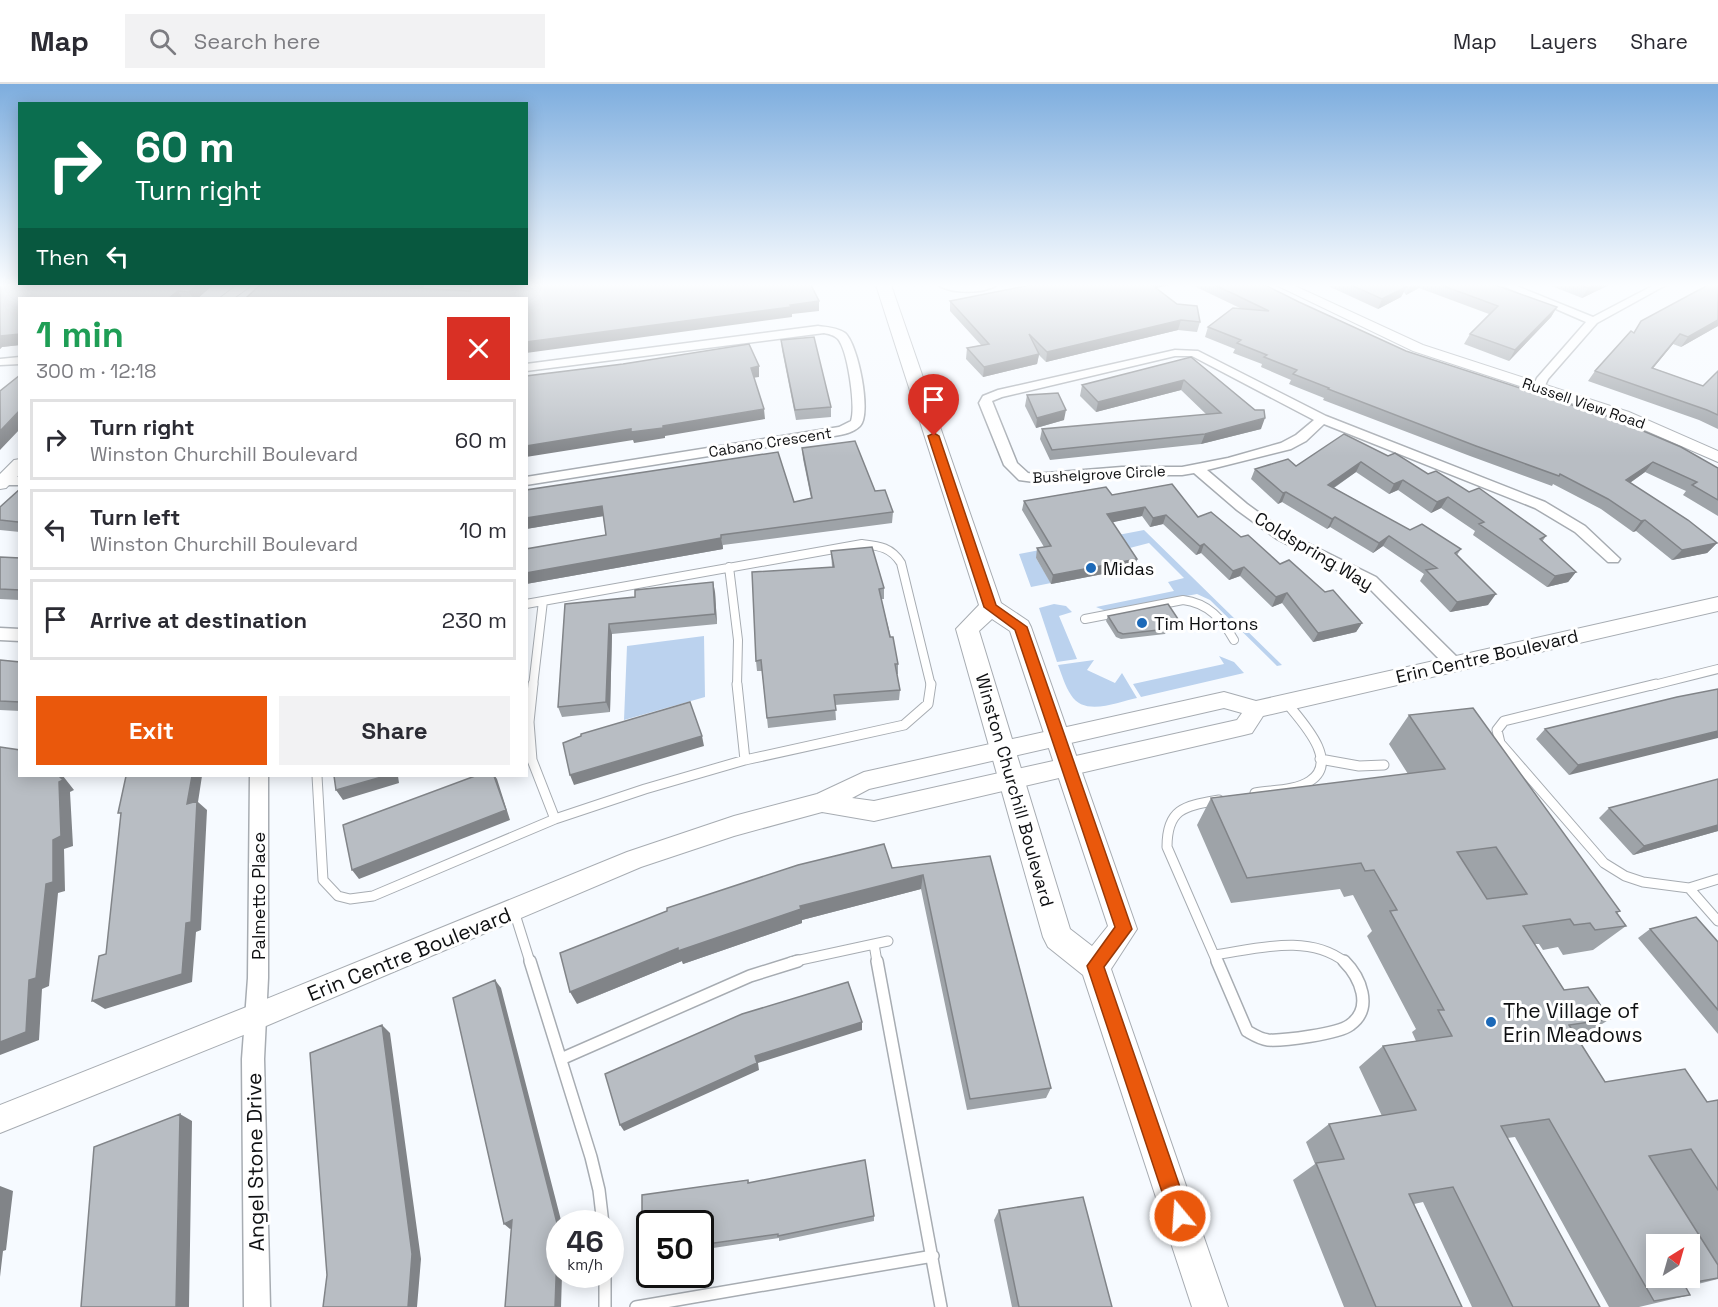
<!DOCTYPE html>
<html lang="en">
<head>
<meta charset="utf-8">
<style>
  :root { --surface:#fff; --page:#f2f2f3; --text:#2b2b33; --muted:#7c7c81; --line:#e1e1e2; --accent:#ea580c }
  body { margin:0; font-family:"Space Grotesk",sans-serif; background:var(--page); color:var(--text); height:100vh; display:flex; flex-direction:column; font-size:22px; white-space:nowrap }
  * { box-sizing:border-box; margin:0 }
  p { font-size:20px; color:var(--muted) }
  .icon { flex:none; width:33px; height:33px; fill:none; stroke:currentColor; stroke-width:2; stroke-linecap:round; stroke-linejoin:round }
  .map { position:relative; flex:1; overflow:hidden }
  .sheet { position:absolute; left:18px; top:213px; width:510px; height:480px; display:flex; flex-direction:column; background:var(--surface); border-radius:0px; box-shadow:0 3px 15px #0003 }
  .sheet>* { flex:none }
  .banner { position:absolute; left:18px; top:18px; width:510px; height:183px; border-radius:0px; box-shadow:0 3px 15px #0003; background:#0b6e4f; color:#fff; overflow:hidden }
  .needle { width:39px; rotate:37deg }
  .fabs { position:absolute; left:1646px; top:1150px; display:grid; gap:12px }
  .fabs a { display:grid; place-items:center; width:54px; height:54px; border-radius:0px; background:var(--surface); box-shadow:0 3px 15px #0003; font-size:30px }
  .speed { position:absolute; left:546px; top:1126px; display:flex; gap:12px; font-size:30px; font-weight:700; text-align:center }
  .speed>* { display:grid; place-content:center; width:78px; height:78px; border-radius:50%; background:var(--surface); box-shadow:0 3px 15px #0003; line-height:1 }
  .speed small { font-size:15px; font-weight:400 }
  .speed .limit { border:3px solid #111; border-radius:9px; background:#fff; color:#111 }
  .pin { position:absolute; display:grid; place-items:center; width:51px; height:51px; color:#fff; margin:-62px -26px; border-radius:50% 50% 50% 0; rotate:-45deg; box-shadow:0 0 6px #0007 }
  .pin .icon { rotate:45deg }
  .me { position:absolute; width:66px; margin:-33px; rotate:342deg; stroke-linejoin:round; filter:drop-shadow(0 0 4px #0008) }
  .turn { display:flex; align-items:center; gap:21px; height:126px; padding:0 18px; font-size:27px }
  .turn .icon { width:78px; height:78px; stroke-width:2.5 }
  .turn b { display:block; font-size:42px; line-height:51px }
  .then { display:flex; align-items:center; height:57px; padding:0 18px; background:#0003; gap:12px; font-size:22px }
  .round { display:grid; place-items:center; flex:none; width:63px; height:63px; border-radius:0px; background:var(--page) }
  .headline { display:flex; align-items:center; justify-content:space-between; height:102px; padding:0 18px }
  h1 { font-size:36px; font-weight:800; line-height:45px; color:#1e9e55 }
  .button { display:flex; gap:12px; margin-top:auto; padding:12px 18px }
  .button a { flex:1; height:69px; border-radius:0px; background:var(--accent); color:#fff; font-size:24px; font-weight:800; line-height:69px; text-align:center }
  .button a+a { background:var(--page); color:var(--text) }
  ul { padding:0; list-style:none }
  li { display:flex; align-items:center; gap:18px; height:81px; margin:0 12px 9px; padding:0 6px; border:3px solid var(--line); border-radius:0px }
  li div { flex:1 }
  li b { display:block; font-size:22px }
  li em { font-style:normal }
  header { display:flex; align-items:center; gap:36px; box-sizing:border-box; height:84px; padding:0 30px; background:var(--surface); border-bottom:2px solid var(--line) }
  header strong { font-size:28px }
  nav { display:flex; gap:33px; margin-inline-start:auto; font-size:21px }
  .search { width:420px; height:54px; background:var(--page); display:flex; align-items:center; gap:15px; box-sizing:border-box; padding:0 21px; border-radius:0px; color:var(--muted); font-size:22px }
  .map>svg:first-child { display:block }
</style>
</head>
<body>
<header>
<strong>Map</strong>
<div class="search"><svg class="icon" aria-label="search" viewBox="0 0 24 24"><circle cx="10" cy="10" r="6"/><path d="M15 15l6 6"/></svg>Search here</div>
<nav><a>Map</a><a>Layers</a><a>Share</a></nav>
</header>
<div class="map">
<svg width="1718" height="1223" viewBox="0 0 1718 1223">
  <rect width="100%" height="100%" fill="#f6faff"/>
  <path fill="#bbd2ee" d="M1144 446 1282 581 1277 582 1210 516 1197 510 1106 527 1096 523 1174 507 1168 498 1184 494 1149 459 1122 466 1036 474 1051 499 1031 503 1019 470Z
    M1054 520 1066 522 1072 528 1059 532 1077 575 1057 578 1039 524Z
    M704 552 705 613 624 636 627 562Z
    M1219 572 1234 578 1244 589 1141 613 1133 600 1224 580Z
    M1094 576 1087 586 1115 599 1122 589 1137 614C1118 618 1084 633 1071 611 1065 602 1062 591 1058 581Z"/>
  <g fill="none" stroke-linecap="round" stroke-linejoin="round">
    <defs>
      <path id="service-far2" d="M729 483 738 556 737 602
        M526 520 862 460C879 462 891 463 901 479L931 602
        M1085 535 1183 516C1208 519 1222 535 1234 556
        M533 602 543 517
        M1650 602 1718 585"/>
      <path id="service-far1" d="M533 600 529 638 532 676 555 735
        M737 600 745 676
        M1656 600 1504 637 1497 646 1500 659 1604 779 1625 792 1643 798 1689 804 1718 795
        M1320 675 1359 682 1384 681
        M317 692 323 796 338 812 350 815 373 812 555 735 645 705 745 676 904 641 928 620 931 600
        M1255 709C1272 706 1295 707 1310 697 1341 677 1300 636 1286 618
        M1689 804 1718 837
        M514 827 530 878
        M874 860 877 878
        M1214 871C1257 865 1308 849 1345 878
        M791 878 888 857
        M1217 878 1167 763C1167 724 1185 722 1219 716"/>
      <path id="service" d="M530 877 591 1073 599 1106 603 1140
        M877 877 941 1223
        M1217 877 1247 947C1254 951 1260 955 1268 956 1283 957 1338 950 1350 941 1374 924 1360 893 1344 877
        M561 975 750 892 798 877
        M605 1191V1223
        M636 1223 933 1172"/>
      <path id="minor" d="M938 201H997C984 210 951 210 938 201Z
        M1501 201H1514L1593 233 1654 201H1666L1597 239 1548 295 1543 306 1539 307 1533 303 1537 294 1586 238Z
        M818 242C827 243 838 244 845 249 858 260 872 330 860 342 852 350 839 351 829 353L526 401V393L839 343 851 337C856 323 848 267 838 255 834 251 829 250 824 249L526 287V280Z
        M1175 266 1198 267 1326 332 1545 418 1585 442 1620 475 1618 478H1608L1575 448 1535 424 1324 340 1306 357 1291 365 1207 386 1247 420 1287 449 1376 493 1460 576 1462 580 1460 584H1448L1366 501 1277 455 1237 426 1194 389 1182 391H1122L1034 398 1019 396 1004 381 979 319 983 312 998 306ZM1175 272H1192L1314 336 1296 351 1281 359 1228 374 1182 383H1122L1034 390 1028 389 1017 379 992 317 1002 313Z
        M20 273V280L0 281V275Z
        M0 393H20V401H0Z
        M0 544 20 545V557L0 556Z
        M250 692H268V894L264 975 270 1223H244L242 975 248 894Z"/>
      <path id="tertiary" d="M237 201H252L234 214H220Z
        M1276 201H1293L1423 261 1629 328 1718 367V378L1617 334 1413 267Z
        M20 375V390L6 404 0 405V390L14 376Z
        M1718 513V527L1263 632 1252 649 1244 651 874 737 822 728 734 752 641 783 266 942 0 1049V1021L254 920 627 768 734 732 817 710 864 688 1224 608 1256 617ZM1224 624 1242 629 1237 636 874 717 852 714 869 705Z"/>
      <path id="secondary" d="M876 201H891L1001 519 1028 537 1031 543 1137 845 1111 885 1228 1223H1192L1083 891 1048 863 1043 853 956 545 979 521ZM992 535 1010 547 1108 842 1092 862 1070 845 979 547Z"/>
    </defs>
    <use href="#service-far2" stroke="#a7acb2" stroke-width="10"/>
    <use href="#service-far1" stroke="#a7acb2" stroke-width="11"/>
    <use href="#service" stroke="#a7acb2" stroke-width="14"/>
    <use href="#minor" stroke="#a7acb2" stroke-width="3"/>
    <use href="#tertiary" stroke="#a7acb2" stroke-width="2"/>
    <use href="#secondary" stroke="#a7acb2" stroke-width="2"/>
    <use href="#service-far2" stroke="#fff" stroke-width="8"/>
    <use href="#service-far1" stroke="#fff" stroke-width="9"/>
    <use href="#service" stroke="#fff" stroke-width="11"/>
    <use href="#minor" fill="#fff" fill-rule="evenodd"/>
    <use href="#tertiary" fill="#fff" fill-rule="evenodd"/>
    <use href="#secondary" fill="#fff" fill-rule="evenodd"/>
  </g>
  <path fill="#9ea3a8" d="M0 201H213L198 214H20V261L2 263 0 265Z
    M1172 201 1156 204 1200 238 1197 248 1178 246 1046 278 1039 271 1037 280 983 293 966 275 967 264 981 261 950 227V217Z
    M1192 201H1265L1299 218 1406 267 1718 384V432L1683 411 1686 407 1645 388 1630 399 1717 459 1707 469 1672 476 1636 447 1633 448 1601 425 1553 400 1552 402 1470 372 1323 316 1324 314 1289 300 1291 296 1261 283 1262 280 1233 269 1235 265 1205 253 1208 243 1242 225Z
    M1326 201H1495L1557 223 1551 233 1509 277 1464 260 1470 250 1489 230 1419 204 1406 211 1404 208 1401 213 1378 225Z
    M1549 201H1609L1582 214Z
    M1718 201V242L1681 263 1673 260 1653 284 1703 302 1718 287V345L1699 336 1588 297 1595 287 1634 248 1641 237Z
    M781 256 831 323V333L796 336 782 266Z
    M1191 273 1261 345 1201 360 1050 376 1040 355 1042 345 1207 331 1181 306 1096 328 1080 312 1082 301Z
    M1027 311 1064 336 1036 344 1025 322Z
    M802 364 875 407 893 428 892 439 723 461V465L526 500V465L606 451 603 432 526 445V406L794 418 811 414 803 375Z
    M1388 372 1469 408 1546 452 1542 458 1576 488 1568 498 1547 503 1473 451 1475 447 1441 424 1431 429 1398 406 1389 410 1356 388 1334 404 1410 446 1461 465 1457 471 1488 521 1450 528 1420 497 1424 490 1383 462 1373 469 1330 443 1327 445 1282 418 1278 420 1251 395 1255 385 1296 382Z
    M20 405V448L0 446V423Z
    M1112 411 1198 433 1241 453 1280 480 1362 539 1356 548 1313 558 1282 519 1272 523 1240 492 1229 496 1201 469 1196 471 1163 440 1150 443 1142 432 1112 438 1137 475 1134 484 1051 500 1036 474 1037 464 1044 463 1022 426 1024 417Z
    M831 467 884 504V515H881L898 580V590H897L900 606 899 616 835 621 836 636 768 644 762 587H757L756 577 832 483Z
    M0 473 20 474V516L0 515Z
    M715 508 717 540 612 550 610 628 562 633 558 623 565 520Z
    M1108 532 1180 538 1178 543 1167 546 1165 550 1121 555 1116 553 1106 537Z
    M0 576 20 578V627L0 626Z
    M1718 605 1569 691 1536 655 1545 645Z
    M1409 631 1620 827 1617 829 1626 842 1593 866 1563 871 1558 863 1543 866 1539 860H1535L1564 906 1610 935 1578 955 1605 998 1707 1018 1718 1016V1195L1686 1203 1690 1211 1639 1223H1609L1515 1053 1507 1054 1600 1223H1472L1423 1118 1414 1120 1462 1223H1344L1293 1096 1315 1080 1306 1058 1329 1040 1382 1032 1359 983 1383 962 1416 957 1412 948 1416 945 1367 852 1372 847 1353 811 1344 813 1340 805 1231 819 1197 741 1211 714 1408 690 1389 660Z
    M1609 724 1718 747 1633 771 1599 734Z
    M990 772 1051 1004 1046 1014 967 1026 921 805 802 836V839L683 880 682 877 577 920 892 784Z
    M1650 845 1718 858V950L1638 854Z
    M865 1076 874 1132V1137L779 1157V1154L700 1166V1140H650V1174H646L642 1170V1111L748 1096 749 1099Z
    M999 1126 1112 1223H1012L994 1136Z"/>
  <path fill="#818488" d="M197 201H213L198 214H193L189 208Z
    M413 201H425L414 214 410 204Z
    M1146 201H1172L1145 206Z
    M1411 201H1421L1419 204 1406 211Z
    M1596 201H1609L1582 214 1588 204Z
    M1406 203 1401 213 1378 225 1382 215Z
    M178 207 182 214H169Z
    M819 217V227L792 230V233L526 269V258Z
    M1557 223 1551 233 1509 277 1515 266Z
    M1181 236 1178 246 1046 278 1047 268Z
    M1718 236V242L1681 263 1688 253Z
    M20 250V261L2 263 0 265V252Z
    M1680 250 1673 260 1645 294 1652 284Z
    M1039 270 1037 280 983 293 984 283Z
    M759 282V293L752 294 751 284Z
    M1184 296 1181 306 1096 328 1098 318Z
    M764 325 765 335 665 352V354L634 359 633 356 526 373V362L631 345 663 342Z
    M20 326V345L0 366V347Z
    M1066 326 1064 336 1036 344 1037 334Z
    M1265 334 1261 345 1201 360 1205 350Z
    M1361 378 1356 388 1323 411 1328 401Z
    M1653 378 1645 388 1618 407 1626 396Z
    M1403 396 1398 406 1389 410 1394 400Z
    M1286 408 1282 418 1278 420 1283 409Z
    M1448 413 1441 424 1431 429 1437 418Z
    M602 422 604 432 526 445V434Z
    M1145 423 1142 432 1105 440 1107 430Z
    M1166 431 1163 440 1150 443 1153 434Z
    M1335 433 1330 443 1327 445 1332 435Z
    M1645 436 1636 447 1633 448 1641 437Z
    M1389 452 1383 462 1373 469 1379 459Z
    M721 454 723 465 526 500V489Z
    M1717 459 1707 469 1672 476 1682 466Z
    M1204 460 1201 469 1196 471 1200 462Z
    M1137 475 1134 484 1051 500 1053 491Z
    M1244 483 1240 492 1229 496 1233 487Z
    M1576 488 1568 498 1547 503 1555 492Z
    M713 498 715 508 717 540 715 530Z
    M1287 509 1282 519 1272 523 1276 513Z
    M1496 510 1488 521 1450 528 1457 518Z
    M1180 538 1178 543 1167 546 1169 540Z
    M1362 539 1356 548 1313 558 1318 549Z
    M609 540 612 550 610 628 606 618Z
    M1718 647V654L1569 691 1578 681Z
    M702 652 704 662 574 701 570 691Z
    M59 692H63L74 706 70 708 73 762 64 765 65 807 58 809 49 902 42 905 39 956 0 971V958L29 896 53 756Z
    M192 692H202L198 718 207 726 201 846 196 848 192 898 105 925 92 917 187 720Z
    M385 692H398L399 699 343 716 336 706Z
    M494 692H495L497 695 510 736 359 795 352 786Z
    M1718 741V747L1633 771 1644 762Z
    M923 791 921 805 802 836V839L683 880 682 877 577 920 570 908 678 864 800 822Z
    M495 896 501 904 562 1140H560V1191H562L561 1223H555Z
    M862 938V946L758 979 759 986 624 1047 620 1041 755 972Z
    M382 941 390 949 421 1175 417 1223H408Z
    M180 1030 192 1037 189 1223H176Z
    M0 1102 13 1107 6 1166 3 1167 0 1193Z
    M512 1136 518 1141 510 1145 504 1140Z"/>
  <path fill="#b8bdc3" stroke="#818488" stroke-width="1.5" fill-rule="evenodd" d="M0 201H197L189 208 178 207 169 214H20V250L0 252Z
    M260 201H333L359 202 360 201H413L410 204 470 207 472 201H811L819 217 790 221 791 223 526 258V214H246Z
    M1031 201H1152L1177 220 1197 222 1200 238 1181 236 1047 268 1029 250 1039 270 984 283 967 264 989 260 950 217Z
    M1215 201H1265L1299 218 1406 267 1615 335 1681 363 1718 384V416L1692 401 1697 398 1653 378 1626 396 1688 436 1717 459 1682 466 1645 436 1641 437 1608 415 1560 390 1559 392 1476 362 1328 305 1329 304 1293 290 1297 286 1264 273 1267 271 1237 259 1241 256 1208 243 1233 224 1269 227Z
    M1351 201H1400L1406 203 1382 215Z
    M1441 201H1495L1557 223 1515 266 1470 250 1498 222Z
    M1579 201H1596L1588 204Z
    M1708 201H1718V236L1688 253 1680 250 1652 284 1703 302 1718 287V331L1707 326 1595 287 1631 247 1634 249 1641 237Z
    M814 253 831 323 795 326 781 256Z
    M749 260 759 282 751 284 764 325 663 342V344L631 348V345L526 362V292L623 280Z
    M1191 273 1255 326H1264L1265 334 1205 350 1052 366 1042 345 1221 329 1184 296 1098 318 1082 301Z
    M20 291V326L0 347V307Z
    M1058 309 1066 326 1037 334 1027 311Z
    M1344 350 1388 372 1395 369 1428 390 1436 387 1469 408 1479 404 1546 452 1540 455 1576 488 1555 492 1479 440 1484 438 1448 413 1437 418 1403 396 1394 400 1361 378 1328 401 1410 446 1422 440 1461 465 1455 469 1496 510 1457 518 1426 486 1437 484 1389 452 1379 459 1335 433 1332 435 1286 408 1283 409 1255 385 1288 375 1296 382Z
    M855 357 875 407 885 406 893 428 721 451V454L526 489V465L606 451 602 422 526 434V406L778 368 794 418 812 414 802 364Z
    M1172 400 1198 433 1211 428 1241 453 1248 451 1280 480 1289 476 1325 508 1333 506 1362 539 1318 549 1287 509 1276 513 1244 483 1233 487 1204 460 1200 462 1166 431 1153 434 1145 423 1107 430 1137 475 1053 491 1037 464 1051 462 1024 417 1106 403 1112 411Z
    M20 405V437L18 438 0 436V423Z
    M872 463 884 504 879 505 890 553H893L898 580H895L900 606 834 611 836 626 767 634 761 576 756 577 752 488 834 483 831 467Z
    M0 473 20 474V506L0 505Z
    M713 498 715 530 609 540 606 618 558 623 565 520 635 513V506Z
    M1168 520 1180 538 1169 540 1167 545 1123 550 1118 548 1108 532Z
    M0 576 20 578V618L0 617Z
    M1718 605V647L1578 681 1545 645 1677 613Z
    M690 618 702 652 570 691 563 659 581 652V650Z
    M1473 624 1620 827 1616 828 1626 842 1595 846 1590 839 1574 841 1570 835 1523 842 1564 906 1588 903 1610 935 1569 941 1605 998 1685 985 1707 1018 1718 1016V1106L1691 1065 1649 1072 1718 1181V1194L1684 1200 1690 1211 1654 1217 1549 1035 1501 1042 1600 1223H1513L1453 1103 1409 1110 1462 1223H1376L1316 1079 1344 1075 1329 1040 1416 1026 1383 962 1452 952 1438 926H1444L1390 827 1397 826 1374 786 1365 787 1361 779 1247 794 1211 714 1445 685 1409 631ZM1496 763 1527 810 1487 815 1457 768ZM1656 1161H1689V1194H1656Z
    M0 663 20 666V692H59L63 696 59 698 61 752 53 756V798L46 800 36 894 29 896 26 948 0 958Z
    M126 692H192L187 720 197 717 191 838 186 839 182 890 92 917 99 872 106 870 121 729H118Z
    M334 692H385L336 706Z
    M475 692H494L506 726 352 786 343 741Z
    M1718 695V741L1644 762 1609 724Z
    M884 760 892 784 990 772 1051 1004 970 1015 923 791 800 822 801 825 678 867V864L570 908 560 869 667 827V824L798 781Z
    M1696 833 1718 858V926L1650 845Z
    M495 896 558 1143 555 1223H505L512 1136 504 1140 453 914Z
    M848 898 862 938 755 972 757 979 620 1041 605 990 742 930Z
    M382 941 412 1170 408 1223H323L327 1191 310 969Z
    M180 1030 176 1223H81L94 1063Z
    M865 1076 874 1132 778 1152V1150L700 1161V1140H650V1168L642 1170V1111L748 1096V1099Z
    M1083 1113 1112 1223H1019L999 1126Z"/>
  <linearGradient id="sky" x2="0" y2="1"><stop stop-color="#7dadde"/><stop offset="0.54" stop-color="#fbfdff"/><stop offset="1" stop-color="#fbfdff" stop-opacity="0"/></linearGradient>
  <rect width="1718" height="372" fill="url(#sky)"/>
  <path fill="#ea580c" stroke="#983908" stroke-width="1.5" d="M934 349 939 352 996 521 1027 543 1132 845 1104 883 1190 1132 1187 1139 1180 1142 1173 1139 1170 1132 1087 882 1115 843 1015 546 984 523 928 352Z"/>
  <g fill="#1c69b8" stroke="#fff" stroke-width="2">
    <circle cx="1091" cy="484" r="6"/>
    <circle cx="1142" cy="539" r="6"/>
    <circle cx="1491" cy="938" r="6"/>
  </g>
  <g text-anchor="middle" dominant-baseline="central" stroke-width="6" stroke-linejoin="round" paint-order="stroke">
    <g font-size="15" fill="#0f1012" stroke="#fff">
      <text transform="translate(1584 319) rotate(19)">Russell View Road</text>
      <text transform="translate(770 358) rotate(-9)">Cabano Crescent</text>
      <text transform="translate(1099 390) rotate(-3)">Bushelgrove Circle</text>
    </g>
    <g font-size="18" fill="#0f1012" stroke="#fff">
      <text transform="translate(1314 467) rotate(31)">Coldspring Way</text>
      <text transform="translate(1487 572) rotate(-13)">Erin Centre Boulevard</text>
      <text transform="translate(1015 706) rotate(74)">Winston Churchill Boulevard</text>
      <text transform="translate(258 812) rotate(-90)">Palmetto Place</text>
    </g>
    <g font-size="18" fill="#0f1012" stroke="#fff" text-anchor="start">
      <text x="1103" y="484">Midas</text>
      <text x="1154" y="539">Tim Hortons</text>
    </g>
    <g font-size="21" fill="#0f1012" stroke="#fff">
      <text transform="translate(409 870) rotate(-22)">Erin Centre Boulevard</text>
      <text transform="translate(255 1078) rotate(-91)">Angel Stone Drive</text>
    </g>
    <g font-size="21" fill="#0f1012" stroke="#fff" text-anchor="start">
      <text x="1503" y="926">The Village of<tspan x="1503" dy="24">Erin Meadows</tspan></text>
    </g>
  </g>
</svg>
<div class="fabs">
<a><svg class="needle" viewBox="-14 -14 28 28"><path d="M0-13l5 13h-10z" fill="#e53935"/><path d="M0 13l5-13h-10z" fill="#7c7c81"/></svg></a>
</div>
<div class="speed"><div>46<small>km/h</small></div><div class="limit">50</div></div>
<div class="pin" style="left:934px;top:352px;background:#d93025"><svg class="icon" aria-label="arrive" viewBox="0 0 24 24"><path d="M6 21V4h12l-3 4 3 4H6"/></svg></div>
<svg class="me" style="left:1180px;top:1132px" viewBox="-20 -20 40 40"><circle r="17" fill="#ea580c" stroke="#fff" stroke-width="3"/><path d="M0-11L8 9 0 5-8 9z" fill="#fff"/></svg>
<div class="banner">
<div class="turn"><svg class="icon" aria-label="right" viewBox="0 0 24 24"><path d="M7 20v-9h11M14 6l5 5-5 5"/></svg><div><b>60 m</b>Turn right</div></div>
<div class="then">Then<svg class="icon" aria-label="left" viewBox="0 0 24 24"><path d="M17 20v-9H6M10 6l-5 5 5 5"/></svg></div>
</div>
<section class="sheet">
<div class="headline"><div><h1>1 min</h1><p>300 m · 12:18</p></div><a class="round" style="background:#d93025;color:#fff"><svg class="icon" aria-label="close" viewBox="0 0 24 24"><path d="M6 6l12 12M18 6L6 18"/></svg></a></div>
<ul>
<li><svg class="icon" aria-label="right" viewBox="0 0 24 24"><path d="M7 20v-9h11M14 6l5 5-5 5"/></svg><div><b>Turn right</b><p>Winston Churchill Boulevard</p></div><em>60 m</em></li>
<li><svg class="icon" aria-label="left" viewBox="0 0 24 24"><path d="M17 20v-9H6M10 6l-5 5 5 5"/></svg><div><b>Turn left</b><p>Winston Churchill Boulevard</p></div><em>10 m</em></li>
<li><svg class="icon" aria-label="arrive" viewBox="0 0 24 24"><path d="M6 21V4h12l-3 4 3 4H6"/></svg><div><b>Arrive at destination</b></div><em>230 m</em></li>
</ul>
<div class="button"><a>Exit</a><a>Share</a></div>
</section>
</div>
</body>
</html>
